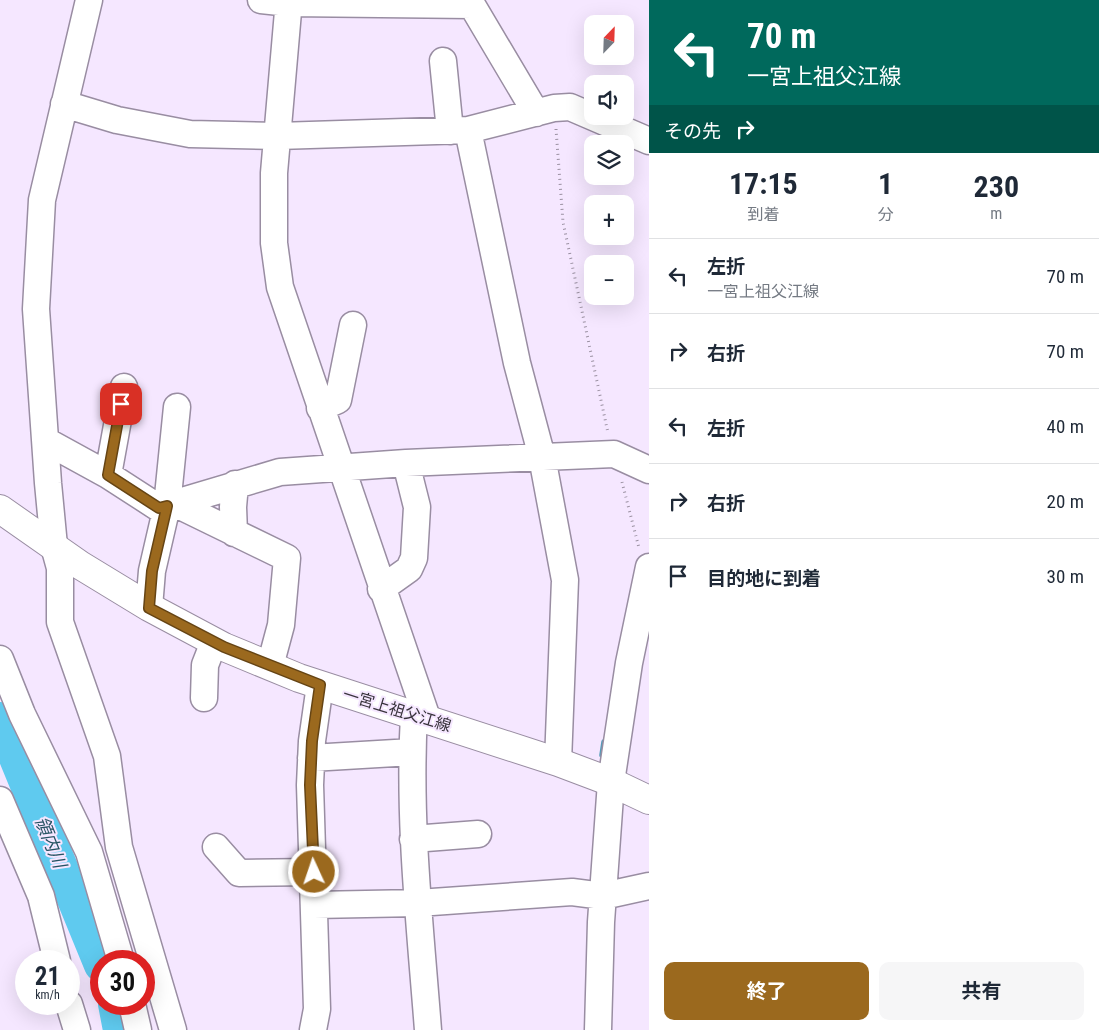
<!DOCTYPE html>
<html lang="ja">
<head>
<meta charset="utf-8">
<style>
  :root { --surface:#fff; --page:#f6f6f7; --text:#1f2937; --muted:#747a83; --line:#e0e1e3; --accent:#9b691e }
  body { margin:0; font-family:"Roboto Condensed","Noto Sans JP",sans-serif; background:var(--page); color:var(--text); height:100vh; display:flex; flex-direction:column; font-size:19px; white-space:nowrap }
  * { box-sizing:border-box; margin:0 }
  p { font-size:16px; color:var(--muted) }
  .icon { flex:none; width:28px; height:28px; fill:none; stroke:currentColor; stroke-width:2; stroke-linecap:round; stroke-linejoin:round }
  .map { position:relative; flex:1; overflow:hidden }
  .details { display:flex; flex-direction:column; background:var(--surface); width:450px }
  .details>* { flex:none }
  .top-card { background:#00695c; color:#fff; overflow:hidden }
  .needle { width:32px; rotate:23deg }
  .fabs { position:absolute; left:584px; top:15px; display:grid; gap:10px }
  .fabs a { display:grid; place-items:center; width:50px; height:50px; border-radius:10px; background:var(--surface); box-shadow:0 5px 20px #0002; font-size:25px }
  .speed { position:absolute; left:15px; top:950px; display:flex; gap:10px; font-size:25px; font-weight:700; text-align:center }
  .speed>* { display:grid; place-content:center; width:65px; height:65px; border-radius:50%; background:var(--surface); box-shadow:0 5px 20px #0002; line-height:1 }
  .speed small { font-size:12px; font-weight:400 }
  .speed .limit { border:8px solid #d22; background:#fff; color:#111 }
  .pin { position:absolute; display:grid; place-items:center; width:42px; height:42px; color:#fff; margin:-21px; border-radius:10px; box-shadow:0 2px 8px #0006 }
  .me { position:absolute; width:55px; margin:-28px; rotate:357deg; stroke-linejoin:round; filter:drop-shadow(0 0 4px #0008) }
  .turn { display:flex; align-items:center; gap:18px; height:105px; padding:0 15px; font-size:22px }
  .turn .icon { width:65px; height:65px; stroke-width:2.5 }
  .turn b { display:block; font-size:35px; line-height:42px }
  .then { display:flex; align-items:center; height:48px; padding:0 15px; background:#0003; gap:10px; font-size:19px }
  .eta { display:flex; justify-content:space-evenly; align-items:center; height:85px; text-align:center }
  .eta b { font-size:30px; font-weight:700; line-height:35px }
  .action { display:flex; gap:10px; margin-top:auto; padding:10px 15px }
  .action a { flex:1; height:58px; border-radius:10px; background:var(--accent); color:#fff; font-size:20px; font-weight:700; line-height:58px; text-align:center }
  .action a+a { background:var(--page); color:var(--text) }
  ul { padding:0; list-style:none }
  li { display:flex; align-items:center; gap:15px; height:75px; padding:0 15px; border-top:1px solid var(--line) }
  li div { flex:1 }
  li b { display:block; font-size:19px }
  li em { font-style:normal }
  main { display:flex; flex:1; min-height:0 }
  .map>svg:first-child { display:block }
</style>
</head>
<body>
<main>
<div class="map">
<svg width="649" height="1030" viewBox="0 0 649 1030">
  <rect width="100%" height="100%" fill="#f5e7ff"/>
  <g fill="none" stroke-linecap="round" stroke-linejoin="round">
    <path stroke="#539db9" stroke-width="5.5" d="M602 755 604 742"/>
    <path stroke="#5fcaef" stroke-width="34" d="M0 719 101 965
      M115 1004 120 1030"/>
    <defs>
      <path id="minor" d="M89 0 42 200 36 309 48 483 54 546 60 568V622L107 756 119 847 173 1030
        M261 0 289 3 472 5
        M289 0 274 173V243L280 287 427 718
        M469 0 536 113
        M443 61 450 131
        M64 104 117 120 190 134 278 136 468 130 554 108 570 107 649 141
        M468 130 517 363 542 457 565 580 558 762
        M320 408 338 400 353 325
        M46 441 108 475 159 508 280 472 406 463 614 454 649 470
        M108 475 124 387
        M176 504 287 558 281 625 270 666
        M234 533 233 507 235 484
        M381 589 409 569 414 558 417 507 406 463
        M149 607 152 571 167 506 177 407
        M0 659 22 714 89 852 121 961
        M204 698 205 665 214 642
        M414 715C408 820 420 925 428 1030
        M311 758 412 752
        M0 800 41 896 57 961
        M413 839 478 834
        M216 847 239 873 314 872
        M314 905 418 903 572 892 603 896 649 886
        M69 1004 77 1030
        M132 1004 138 1030
        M313 1030 317 1009 310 785 312 741 320 685
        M598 1030 601 922 611 782 629 663 649 567"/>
      <path id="major" d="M0 509 80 565 149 607 224 647 299 678 558 762 611 782 649 800"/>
    </defs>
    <use href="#minor" stroke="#998da2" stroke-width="29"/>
    <use href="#major" stroke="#998da2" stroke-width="30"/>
    <path stroke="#9b91a2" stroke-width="3" stroke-dasharray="1 4" stroke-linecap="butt" d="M556 129 563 222 608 433
      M622 482 639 548"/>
    <use href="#minor" stroke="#fff" stroke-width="26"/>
    <use href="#major" stroke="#fff" stroke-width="28"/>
  </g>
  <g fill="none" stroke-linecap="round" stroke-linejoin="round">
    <defs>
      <path id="route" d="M121 404 108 475 159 508 167 506 152 571 149 608 224 647 320 685 312 741 310 785 314 872"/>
    </defs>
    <use href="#route" stroke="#654414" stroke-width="12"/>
    <use href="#route" stroke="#9b691e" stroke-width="9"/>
  </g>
  <g text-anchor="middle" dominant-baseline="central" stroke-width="4" stroke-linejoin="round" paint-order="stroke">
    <g font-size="16" fill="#38333c" stroke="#f5e7ff">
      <text transform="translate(397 710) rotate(17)">一宮上祖父江線</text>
    </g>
    <g font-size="18" font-style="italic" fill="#255262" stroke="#f5e7ff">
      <text transform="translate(51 842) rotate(68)">領内川</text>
    </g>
  </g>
</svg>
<div class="fabs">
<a><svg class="needle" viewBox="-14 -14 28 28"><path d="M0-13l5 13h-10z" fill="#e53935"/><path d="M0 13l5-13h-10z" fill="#747a83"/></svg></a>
<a><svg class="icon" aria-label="sound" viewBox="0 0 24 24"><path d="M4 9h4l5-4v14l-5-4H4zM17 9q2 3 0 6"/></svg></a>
<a><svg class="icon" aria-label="layers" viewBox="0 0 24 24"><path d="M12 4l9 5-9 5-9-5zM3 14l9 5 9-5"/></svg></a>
<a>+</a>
<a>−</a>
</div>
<div class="speed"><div>21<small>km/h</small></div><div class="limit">30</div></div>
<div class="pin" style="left:121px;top:404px;background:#d93025"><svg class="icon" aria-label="arrive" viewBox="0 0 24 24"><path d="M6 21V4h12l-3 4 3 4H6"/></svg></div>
<svg class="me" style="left:314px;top:872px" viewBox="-20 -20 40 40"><circle r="17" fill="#9b691e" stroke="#fff" stroke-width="3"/><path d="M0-11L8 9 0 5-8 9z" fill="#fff"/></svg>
</div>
<section class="details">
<div class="top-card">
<div class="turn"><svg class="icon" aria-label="left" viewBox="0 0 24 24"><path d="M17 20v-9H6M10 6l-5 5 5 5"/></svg><div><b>70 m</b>一宮上祖父江線</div></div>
<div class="then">その先<svg class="icon" aria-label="right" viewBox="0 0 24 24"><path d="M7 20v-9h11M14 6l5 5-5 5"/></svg></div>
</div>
<div class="eta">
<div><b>17:15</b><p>到着</p></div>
<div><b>1</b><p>分</p></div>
<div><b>230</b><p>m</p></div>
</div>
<ul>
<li><svg class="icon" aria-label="left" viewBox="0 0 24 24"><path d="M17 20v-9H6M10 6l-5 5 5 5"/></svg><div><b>左折</b><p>一宮上祖父江線</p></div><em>70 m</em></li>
<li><svg class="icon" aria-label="right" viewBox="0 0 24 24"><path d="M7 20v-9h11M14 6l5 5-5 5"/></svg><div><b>右折</b></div><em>70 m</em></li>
<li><svg class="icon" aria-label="left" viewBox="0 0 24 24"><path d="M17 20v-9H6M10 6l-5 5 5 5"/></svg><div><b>左折</b></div><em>40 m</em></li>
<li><svg class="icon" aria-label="right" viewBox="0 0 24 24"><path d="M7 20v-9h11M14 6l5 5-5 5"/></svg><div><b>右折</b></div><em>20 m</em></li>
<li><svg class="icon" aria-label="arrive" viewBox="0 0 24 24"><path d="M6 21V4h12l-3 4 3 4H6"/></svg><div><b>目的地に到着</b></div><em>30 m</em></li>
</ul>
<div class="action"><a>終了</a><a>共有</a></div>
</section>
</main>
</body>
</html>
